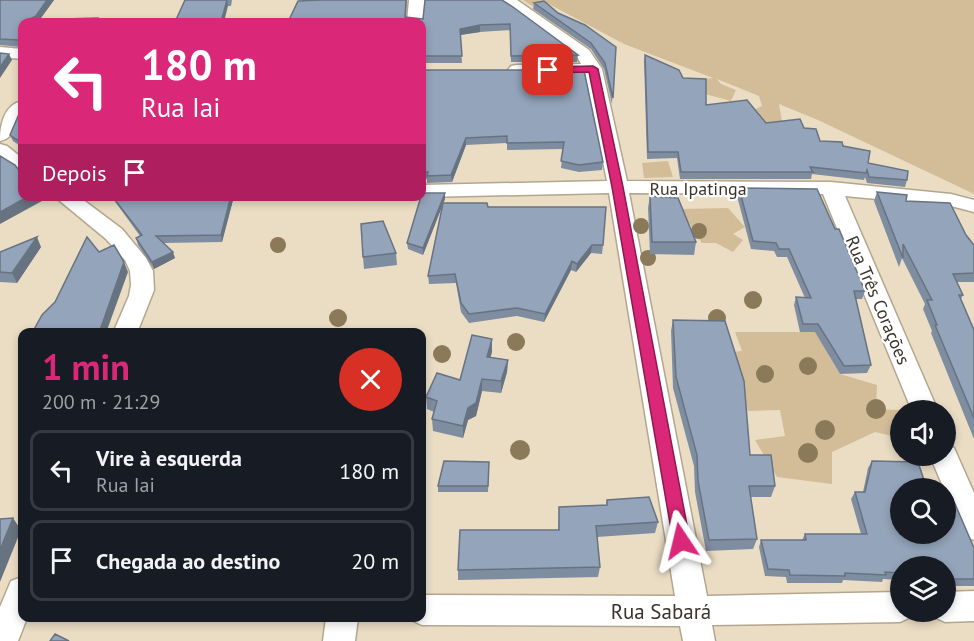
<!DOCTYPE html>
<html lang="pt">
<head>
<meta charset="utf-8">
<style>
  :root { --surface:#171b24; --page:#242831; --text:#f1f3f6; --muted:#9ea1a6; --line:#363941; --accent:#db2777 }
  body { margin:0; font-family:"PT Sans",sans-serif; background:var(--page); color:var(--text); height:100vh; display:flex; flex-direction:column; font-size:22px; white-space:nowrap }
  * { box-sizing:border-box; margin:0 }
  p { font-size:20px; color:var(--muted) }
  .icon { flex:none; width:33px; height:33px; fill:none; stroke:currentColor; stroke-width:2; stroke-linecap:round; stroke-linejoin:round }
  .map { position:relative; flex:1; overflow:hidden }
  .panel { position:absolute; left:18px; top:328px; width:408px; height:294px; display:flex; flex-direction:column; background:var(--surface); border-radius:12px; box-shadow:0 3px 9px #0003 }
  .panel>* { flex:none }
  .banner { position:absolute; left:18px; top:18px; width:408px; height:183px; border-radius:12px; box-shadow:0 3px 9px #0003; background:#db2777; color:#fff; overflow:hidden }
  .fabs { position:absolute; left:890px; top:400px; display:grid; gap:12px }
  .fabs a { display:grid; place-items:center; width:66px; height:66px; border-radius:50%; background:var(--surface); box-shadow:0 3px 9px #0003; font-size:30px }
  .pin { position:absolute; display:grid; place-items:center; width:51px; height:51px; color:#fff; margin:-26px; border-radius:12px; box-shadow:0 3px 9px #0006 }
  .me { position:absolute; width:66px; margin:-33px; rotate:350deg; stroke-linejoin:round; filter:drop-shadow(0 0 4px #0008) }
  .turn { display:flex; align-items:center; gap:21px; height:126px; padding:0 24px; font-size:27px }
  .turn .icon { width:78px; height:78px; stroke-width:2.5 }
  .turn b { display:block; font-size:42px; line-height:51px }
  .then { display:flex; align-items:center; height:57px; padding:0 24px; background:#0003; gap:12px; font-size:22px }
  .round { display:grid; place-items:center; flex:none; width:63px; height:63px; border-radius:32px; background:var(--page) }
  .head { display:flex; align-items:center; justify-content:space-between; height:102px; padding:0 24px }
  h1 { font-size:36px; font-weight:600; line-height:45px; color:var(--accent) }
  ul { padding:0; list-style:none }
  li { display:flex; align-items:center; gap:18px; height:81px; margin:0 12px 9px; padding:0 12px; border:3px solid var(--line); border-radius:12px }
  li div { flex:1 }
  li b { display:block; font-size:22px }
  li em { font-style:normal }
  .map>svg:first-child { display:block }
</style>
</head>
<body>
<div class="map">
<svg width="974" height="641" viewBox="0 0 974 641">
  <rect width="100%" height="100%" fill="#ebddc4"/>
  <path fill="#d3bd98" d="M523 0H974V194L818 120 779 104 783 127 746 136 754 110 762 106 759 96 717 79 721 84 736 90 731 101 705 94V79L713 78 624 44 547 3 532 6Z
    M668 161 673 177 644 178 642 163Z
    M728 208 745 227 733 234 743 240 733 252 716 243H702L680 209Z
    M735 332H831L828 354 840 374 877 385 876 409 918 411H900V438L875 432 832 452V484L777 477 755 440 785 436 780 410 748 411 723 353 742 351Z"/>
  <g fill="none" stroke-linecap="round" stroke-linejoin="round">
    <defs>
      <path id="minor" d="M409 0H425L422 24 407 22Z
        M499 0H517L589 50 602 69 627 181 831 182 951 194 974 200V212L951 206 845 196 938 411H912L823 194 629 193 707 596 900 592V612H914L911 617 900 622 712 625 715 641H683L680 626 422 625 411 620 410 618H422V595L675 596 609 193 422 197 419 196H422V185L607 181 585 74 517 75 511 74 508 70 511 66 517 65 581 64 577 57Z
        M0 47 22 49V59L0 57Z
        M22 101C24 115 17 137 0 141 0 125 4 105 22 101Z
        M0 144 7 146 22 158V173L15 171 0 160Z
        M54 196H78L122 229 146 258 153 271 154 290 137 333H113L129 296 131 285 130 271 125 260 106 239Z
        M945 445 954 448 974 493V540L964 536 930 456H945Z
        M22 577V618H27L18 641H0V607L11 581Z
        M974 591V621L945 622 934 617 931 612H945V592Z
        M326 618H358L355 641H323Z"/>
    </defs>
    <use href="#minor" stroke="#b3a68e" stroke-width="3"/>
    <use href="#minor" fill="#fff" fill-rule="evenodd"/>
  </g>
  <g fill="#8b7a59">
    <circle cx="641" cy="226" r="8"/>
    <circle cx="699" cy="231" r="8"/>
    <circle cx="278" cy="245" r="8"/>
    <circle cx="648" cy="258" r="8"/>
    <circle cx="753" cy="300" r="9"/>
    <circle cx="338" cy="318" r="9"/>
    <circle cx="717" cy="318" r="9"/>
    <circle cx="516" cy="342" r="9"/>
    <circle cx="442" cy="354" r="9"/>
    <circle cx="808" cy="366" r="9"/>
    <circle cx="765" cy="374" r="9"/>
    <circle cx="876" cy="409" r="10"/>
    <circle cx="825" cy="430" r="10"/>
    <circle cx="520" cy="450" r="10"/>
    <circle cx="808" cy="453" r="10"/>
  </g>
  <path fill="#7f8da0" d="M0 0H54L38 22H22V45L21 47 0 45Z
    M185 0H232L231 6H228Z
    M407 0 406 17 423 19 502 0 578 55 577 62H511L510 30 480 32 460 35 462 63H422L288 22Z
    M534 3 558 13 616 47 612 104 604 69 591 49 533 9Z
    M645 55 683 78 706 105 766 123 804 128 820 141 843 146 868 163 907 180 905 187 867 183 865 177 864 180 812 174 811 179H680L677 158 647 159 644 61Z
    M422 70H584L603 162 602 170 579 172 561 168 563 149 507 150V143L466 145 452 182 427 183V179H422Z
    M22 107V147L13 141 10 135Z
    M739 188 835 229 865 291 862 299H856L871 365 867 373 840 374 815 332H800L794 305 796 297 805 298 787 257H777L774 251 751 249 737 196Z
    M877 192 906 201 966 235 974 245V282H957L963 295 961 299 974 330V439L931 333 932 331 923 309 925 304 902 258 899 267 874 201Z
    M445 193V199L443 203 488 207 603 245 602 254 591 253 576 272 571 270 544 322 517 316 469 323 461 312 456 283 429 284 428 276 443 204 423 255 408 249 407 243Z
    M111 196H233V200L222 242 163 243 175 258 154 269 138 245 136 238 140 236Z
    M650 196 696 242 694 255 650 254 648 208Z
    M41 247 17 283 0 282V252Z
    M396 253 397 265 364 269 363 257Z
    M673 320 750 455 775 486 771 497H750L757 539 753 549 706 551 695 492 694 466 673 388 671 331Z
    M492 339V352L490 357 508 360 507 372 501 393 482 391 476 416 468 420 463 438 433 431 432 419 434 412 427 409 426 397 460 380Z
    M872 461 900 489 974 548V586H945V567H900V580L883 579 882 582 843 580 842 583H787L786 577 765 576 759 547 761 540H802L805 534H861L851 499 855 492H863L868 468Z
    M489 468 488 492H438V486Z
    M607 500 658 522 655 533 597 537 600 567 598 577 458 580V570L558 530 559 507 606 505Z"/>
  <path fill="#687382" d="M47 0H54L38 22H29L28 20Z
    M227 0 228 6 224 22H221Z
    M480 25V32L460 35V29Z
    M22 35V45L21 47 19 40Z
    M9 54 12 60 0 78V67Z
    M466 138V145L452 182 451 175Z
    M445 193V199L423 255V248Z
    M29 196H40L42 201 0 224V212Z
    M231 196H233V200L222 242 221 235Z
    M37 237 41 247 17 283 12 273Z
    M592 245 591 253 576 272 577 264Z
    M173 252 175 258 154 269 152 262Z
    M572 261 571 270 544 322 545 314Z
    M124 262 128 272 106 333H99Z
    M492 339V352L487 369V357Z
    M508 360 507 372 501 393V381Z
    M482 379V391L476 416 468 420 463 438V426L468 408Z
    M13 518 21 530 0 582V550Z"/>
  <path fill="#94a4ba" stroke="#687382" stroke-width="1.5" d="M0 0H47L36 16 28 20H33L31 22H22V35L19 40 0 39Z
    M185 0H227L221 22H175Z
    M321 0H406L405 17 423 19 425 0H502L513 7 578 55 511 56 510 24 480 25 460 29 462 56H422V22H288L298 1Z
    M544 1 558 13 585 25 616 47 613 98 605 63 591 43 534 3Z
    M98 18 97 20 114 22H61L63 19Z
    M0 53 9 54 0 67Z
    M645 55 679 70 683 78 706 79V105L747 100 766 123 800 119 804 128 816 129 820 141 842 142 843 146 870 151 868 163 908 171 907 180 869 177 867 170 866 173 810 167 813 172H681L678 152H648Z
    M422 70H584L603 162 579 165 561 161 564 142 507 143V136L466 138 451 175 427 176 428 172H422Z
    M22 107V143L10 135Z
    M0 156 15 165 22 174V196H29L0 212Z
    M739 188 817 189 835 229H839L865 291H854L871 365 844 366 818 324H803L796 297 811 298 789 249H779L776 243 753 241Z
    M877 192 907 195 906 201 950 203 966 235 974 245V273L953 274 963 295H959L974 330V418L935 325H937L927 300H932L903 244V258Z
    M422 193H445L423 248 407 243Z
    M112 196H231L221 235 156 236 173 252 152 262 136 238 142 235Z
    M650 196 678 198 696 242H652Z
    M443 203H487L488 207H606L603 245H592L577 264 572 261 545 314 517 308 469 314 461 303 455 274 428 276Z
    M383 221 396 253 363 257 361 224Z
    M37 237 12 273 0 272V252Z
    M87 237 99 252 114 245 124 262 99 333H32L42 315 55 302Z
    M673 320 725 321 744 381 750 455H771L775 486H749L757 539 709 540 698 481 697 455 676 377Z
    M472 335 492 339 487 357 508 360 501 381 482 379 476 403 468 408 463 426 432 419 437 401 426 397 437 373 460 380Z
    M444 461 489 462 488 486H438Z
    M872 461 918 462 927 489H900V534H945V497H952L974 548V579H948L945 573V567H900V573L885 572 886 575 845 573V576L790 575 789 570 768 569 761 540H806L805 534H867L855 492H865Z
    M649 497 658 522 596 526 600 567 458 570 460 530H559V507L607 505V500Z
    M13 518 0 550V519Z
    M55 634 69 641H50Z"/>
  <path fill="#db2777" stroke="#8e194d" stroke-width="1.5" d="M593 66 598 69 623 187 690 541 687 546 681 548 675 546 673 541 612 187 589 72 548 73 543 70 548 67Z"/>
  <g text-anchor="middle" dominant-baseline="central" stroke-width="4.5" stroke-linejoin="round" paint-order="stroke">
    <g font-size="18" fill="#3a342b" stroke="#fff">
      <text x="698" y="188">Rua Ipatinga</text>
      <text transform="translate(878 300) rotate(67)">Rua Três Corações</text>
    </g>
    <g font-size="21" fill="#3a342b" stroke="#fff">
      <text x="661" y="611">Rua Sabará</text>
    </g>
  </g>
</svg>
<div class="fabs">
<a><svg class="icon" aria-label="sound" viewBox="0 0 24 24"><path d="M4 9h4l5-4v14l-5-4H4zM17 9q2 3 0 6"/></svg></a>
<a><svg class="icon" aria-label="search" viewBox="0 0 24 24"><circle cx="10" cy="10" r="6"/><path d="M15 15l6 6"/></svg></a>
<a><svg class="icon" aria-label="layers" viewBox="0 0 24 24"><path d="M12 4l9 5-9 5-9-5zM3 14l9 5 9-5"/></svg></a>
</div>
<div class="pin" style="left:548px;top:70px;background:#d93025"><svg class="icon" aria-label="arrive" viewBox="0 0 24 24"><path d="M6 21V4h12l-3 4 3 4H6"/></svg></div>
<svg class="me" style="left:681px;top:541px" viewBox="-20 -20 40 40"><path d="M0-17L14 15 0 8-14 15z" fill="#db2777" stroke="#fff" stroke-width="4"/></svg>
<div class="banner">
<div class="turn"><svg class="icon" aria-label="left" viewBox="0 0 24 24"><path d="M17 20v-9H6M10 6l-5 5 5 5"/></svg><div><b>180 m</b>Rua Iai</div></div>
<div class="then">Depois<svg class="icon" aria-label="arrive" viewBox="0 0 24 24"><path d="M6 21V4h12l-3 4 3 4H6"/></svg></div>
</div>
<section class="panel">
<div class="head"><div><h1>1 min</h1><p>200 m · 21:29</p></div><a class="round" style="background:#d93025;color:#fff"><svg class="icon" aria-label="close" viewBox="0 0 24 24"><path d="M6 6l12 12M18 6L6 18"/></svg></a></div>
<ul>
<li><svg class="icon" aria-label="left" viewBox="0 0 24 24"><path d="M17 20v-9H6M10 6l-5 5 5 5"/></svg><div><b>Vire à esquerda</b><p>Rua Iai</p></div><em>180 m</em></li>
<li><svg class="icon" aria-label="arrive" viewBox="0 0 24 24"><path d="M6 21V4h12l-3 4 3 4H6"/></svg><div><b>Chegada ao destino</b></div><em>20 m</em></li>
</ul>
</section>
</div>
</body>
</html>
